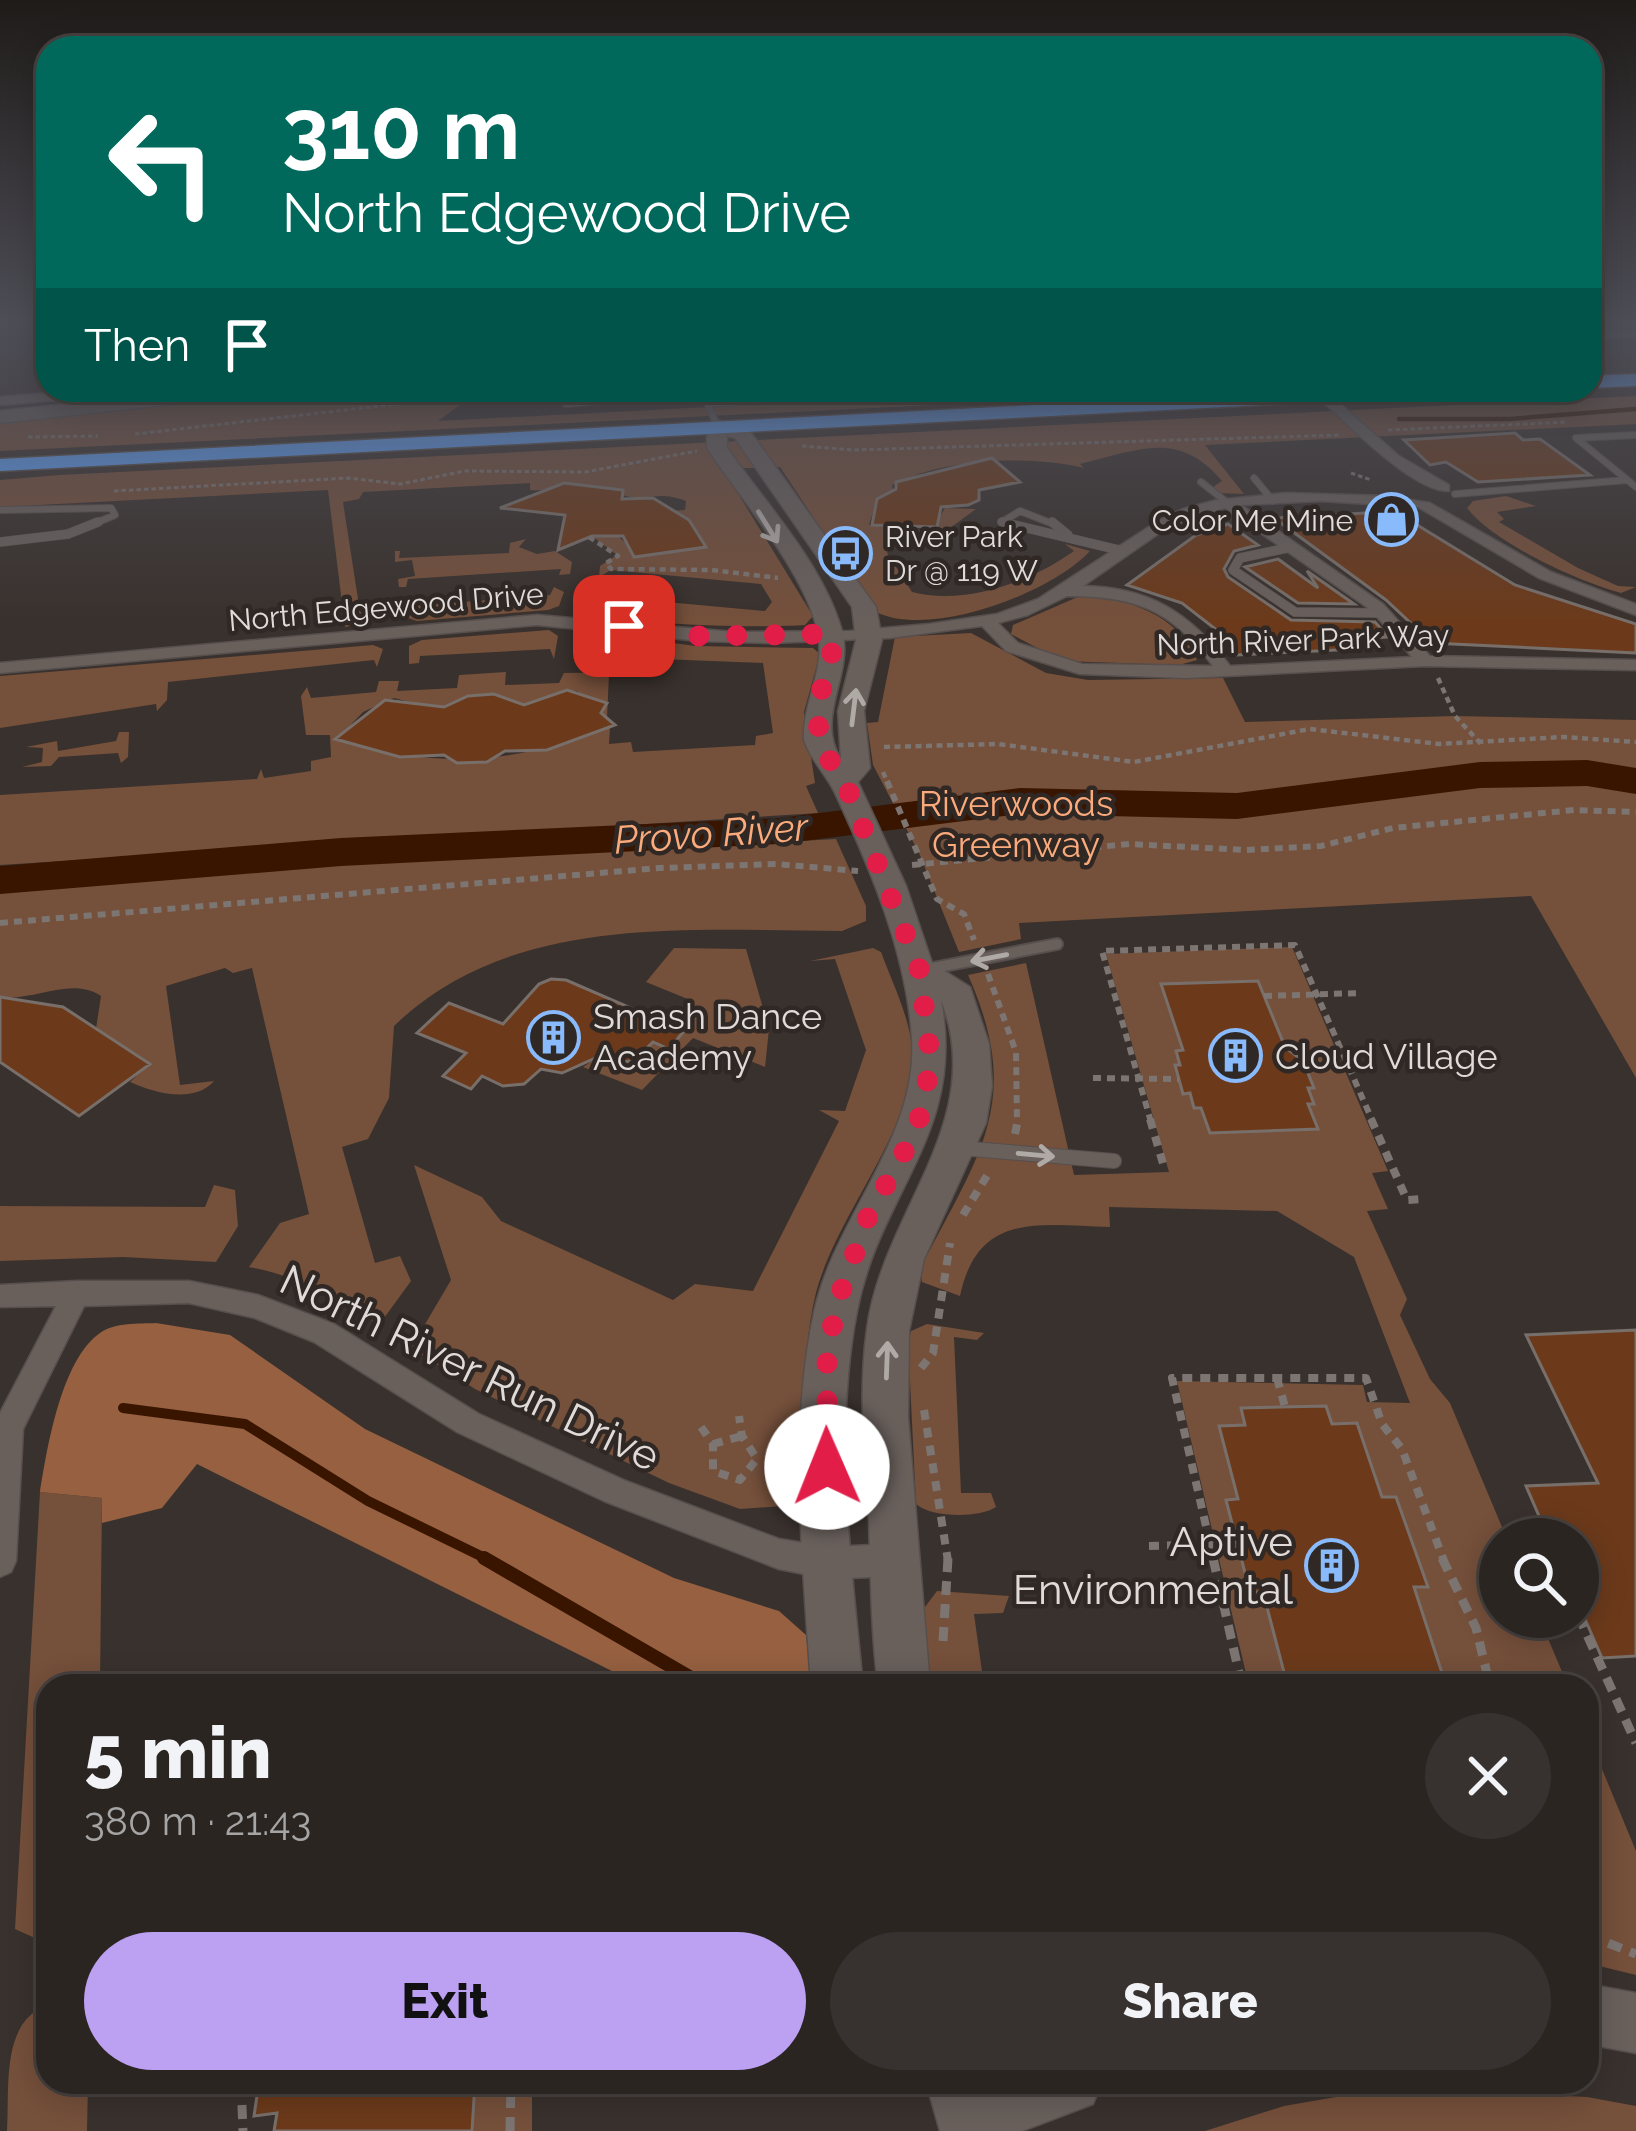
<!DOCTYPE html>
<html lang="en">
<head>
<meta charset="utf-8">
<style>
  :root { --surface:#2b2522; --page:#37312f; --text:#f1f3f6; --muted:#a6a5a5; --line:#474240; --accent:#bca0f2 }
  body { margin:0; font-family:Raleway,sans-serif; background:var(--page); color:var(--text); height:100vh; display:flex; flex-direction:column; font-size:45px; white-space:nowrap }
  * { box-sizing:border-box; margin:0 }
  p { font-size:39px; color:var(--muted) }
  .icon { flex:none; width:66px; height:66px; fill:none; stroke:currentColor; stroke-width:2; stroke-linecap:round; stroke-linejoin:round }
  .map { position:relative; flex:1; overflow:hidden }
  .panel { position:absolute; left:36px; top:1674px; width:1563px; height:420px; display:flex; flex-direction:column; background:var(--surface); border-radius:36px; box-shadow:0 6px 30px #0003,0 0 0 3px var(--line) }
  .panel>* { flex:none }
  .hud { position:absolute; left:36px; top:36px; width:1566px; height:366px; border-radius:36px; box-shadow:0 6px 30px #0003,0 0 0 3px var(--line); background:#00695c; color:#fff; overflow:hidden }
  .tools { position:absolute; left:1479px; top:1518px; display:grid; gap:24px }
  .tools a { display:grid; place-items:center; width:120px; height:120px; border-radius:50%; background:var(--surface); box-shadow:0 6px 30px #0003,0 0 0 3px var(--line); font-size:60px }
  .pin { position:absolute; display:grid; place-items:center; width:102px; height:102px; color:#fff; margin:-51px; border-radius:24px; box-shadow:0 6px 18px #0006 }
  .me { position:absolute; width:132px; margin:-66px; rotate:359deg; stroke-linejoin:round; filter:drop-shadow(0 0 9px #0008) }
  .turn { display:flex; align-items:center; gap:42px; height:252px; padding:0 48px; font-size:54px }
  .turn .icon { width:156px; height:156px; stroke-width:2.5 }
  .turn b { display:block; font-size:84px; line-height:102px }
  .then { display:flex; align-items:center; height:114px; padding:0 48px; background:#0003; gap:24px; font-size:45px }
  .round { display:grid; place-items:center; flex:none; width:126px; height:126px; border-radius:63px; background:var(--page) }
  .head { display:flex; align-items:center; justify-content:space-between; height:204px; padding:0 48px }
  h1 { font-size:72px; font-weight:800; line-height:90px }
  .button { display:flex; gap:24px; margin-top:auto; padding:24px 48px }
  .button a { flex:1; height:138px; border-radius:72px; background:var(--accent); color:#111; font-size:48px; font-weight:800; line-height:138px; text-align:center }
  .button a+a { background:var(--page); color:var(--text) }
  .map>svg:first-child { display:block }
</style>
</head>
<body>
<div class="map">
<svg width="1636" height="2131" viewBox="0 0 1636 2131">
  <rect width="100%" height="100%" fill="#39312d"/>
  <path fill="#75503b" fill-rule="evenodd" d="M295 390H622L464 402 438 421 1040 390H1237L0 451V421Z
    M1636 396V424L1205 445 1244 494 1218 493 1213 487 1222 481C1179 430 1141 449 1080 464L1084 468C1027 455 945 458 892 485L894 493 876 503 869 525 924 532 932 530 945 508 976 509 939 536 893 544 887 553 912 592C965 606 1032 581 1074 551L1065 544 1090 551C1051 593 931 639 876 612L780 467 723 469 813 616 805 625C763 628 617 627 585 607L590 591 605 589 601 596 765 611 772 602 761 584 611 570 599 577 600 566 617 555 592 536 615 533 639 556 702 548 701 538 668 511 685 510 686 501C666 494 658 496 640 498 625 499 590 482 566 484 550 484 551 492 530 490V483L363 492 359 499 343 502 360 612 379 610 381 620 345 627 328 490 0 507V480L59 475Z
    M1506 496 1536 506 1497 512 1504 519 1499 522 1578 568 1618 586 1636 587 1621 593C1577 581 1494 543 1467 508L1473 501Z
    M526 539 519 547 537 554 555 551 572 562 570 574 559 575 561 569 408 579 406 587H399L398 579 415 576 412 560 395 562V551H400L399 558 509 553 510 543Z
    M554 587 564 592 559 606 548 610 417 621 405 617 401 600 410 599 411 606 550 595Z
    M1080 596C1126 597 1179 615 1197 660L1179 665 1062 661 1011 634 1013 625Z
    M549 630 558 636 554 659 550 649 420 656 419 663 409 664V646L422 640Z
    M595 632 695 646 813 648 820 654 804 712 815 783 806 786 818 813 0 865V795L257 779 261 769 264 778 311 771V761L331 757 330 735H306L301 696 307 687 311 698 376 692 379 681H399L397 691 457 688 459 675 506 672 505 685 559 683 564 673 631 672 609 674 607 718 577 691 568 690 527 704 433 708 394 698 363 712 341 735V740C444 770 510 764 610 727L609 744 631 742 633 752 755 745 756 736 773 733 763 663 583 656 582 640Z
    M971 633 1046 673 1088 680 1223 678 1245 722 1455 716 1636 720V1078L1531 896 1019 923 1021 939 959 952 919 853 873 765 867 723 878 722 895 637Z
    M373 645 383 649 377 667 374 660 168 682 167 700 157 711 156 704 0 728V676Z
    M119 732H129L128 757 121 763 118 753 59 757 51 766 22 767 42 762 43 748 26 747 57 741 58 751 116 741Z
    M836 839 866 906V921L842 931C690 931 511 912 394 1026L389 1098 368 1139 342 1147 375 1263 400 1256 411 1281 379 1325C341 1299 295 1275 249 1267L280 1223 309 1214 252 968 233 973 225 968 166 986 180 1085 214 1081C194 1104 154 1093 130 1082L149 1064 96 1029 101 996C71 976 33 1002 0 997V891L341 865Z
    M1292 947 1388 1171 1372 1173 1388 1209 1367 1211 1407 1299 1400 1315 1430 1379 1450 1403 1507 1539H1500V1617H1539L1568 1686H1414L1411 1677 1443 1675 1414 1587 1427 1585 1397 1497H1382L1357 1424H1332L1326 1406 1242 1408 1245 1425 1219 1426 1238 1499 1227 1501 1250 1591 1263 1592 1286 1680 1318 1679 1320 1686H1249L1177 1381 1363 1385 1367 1402 1410 1403 1354 1257 1277 1211 1109 1207 1110 1227C1039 1225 978 1211 960 1296L922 1282 920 1269C978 1155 1025 1103 968 975L1026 963 1074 1175 1169 1172 1106 954ZM1162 985 1291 1048 1314 1086 1308 1088 1314 1103 1308 1104 1317 1129 1210 1133 1201 1108H1195L1190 1093H1183L1175 1066 1180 1065 1176 1051 1183 1050Z
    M674 948 746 949 769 1029 765 1067 693 1038 642 1090 583 1067 598 1057C623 1067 634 1061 653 1042L669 1048 683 1032 669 1025 690 1000 646 982Z
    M873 948 881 952C892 982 910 1018 912 1049 919 1125 834 1216 815 1297 801 1358 804 1428 800 1491L783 1506 740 1509 669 1483 475 1389 411 1348 451 1280 414 1165 482 1197 501 1221 673 1300 695 1284 753 1291 839 1121 819 1110 845 1111 866 1050 835 959 810 961Z
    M214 1185 235 1190 238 1226 216 1262 123 1257 0 1261V1206L205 1207Z
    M927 1324 984 1333 977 1340 954 1337 961 1493H991L996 1507C980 1518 931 1518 916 1504L908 1340 911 1331Z
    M40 1492 102 1498 100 1686H48V1934L37 1939 15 1929Z
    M937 1591 1009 1596 1003 1613 974 1614 984 1686H928L922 1611Z
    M1587 1733 1636 1851V1975L1587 1963Z
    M48 2005V2082H88L87 2131H7C10 2089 0 2021 48 2005Z
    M495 2082H532V2131H473L475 2089 494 2087Z
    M1388 2088 1587 2097 1636 2106V2131H1205L1284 2106Z"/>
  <path fill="#966041" d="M156 1323 230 1335 365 1429 674 1578 779 1611 806 1635 812 1686H642L197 1464 162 1508 102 1523V1498L40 1492C47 1449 61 1360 100 1333 115 1322 139 1324 156 1323Z"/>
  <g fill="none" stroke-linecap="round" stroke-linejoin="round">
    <path stroke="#391500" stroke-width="4.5" d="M1399 419H1509L1636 409"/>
    <path stroke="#391500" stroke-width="10" d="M123 1408 245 1424 368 1501 491 1561"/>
    <path stroke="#391500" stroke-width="14" d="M484 1558 705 1686"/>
    <path fill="#391500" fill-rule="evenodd" d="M1587 760 1636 768V794L1587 786 1480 788 1237 819 1020 814 779 844 341 866 0 894V866L341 838 779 818 1020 788 1237 793 1480 762Z"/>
  </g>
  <path fill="#6c3a1b" stroke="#786f6a" stroke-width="3" d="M1515 433 1523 440 1540 439 1590 475 1478 482 1446 462 1430 465 1404 440Z
    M992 458 1020 482 979 490V500L968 505 941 507 937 527 872 525 877 499 896 489V482Z
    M564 483 623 490 622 499 653 498 689 520 706 547 634 557 623 536H592L558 550 565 515 500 508Z
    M1384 512 1404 517 1515 585 1636 624V653L1432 643 1386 600 1274 518Z
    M1228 524 1258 545 1234 551 1224 569 1228 577 1291 620 1375 622 1388 637 1371 638 1379 648 1236 655 1218 631 1182 603 1127 585 1196 535Z
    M1278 559 1318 588 1307 571 1354 604 1298 603 1245 567Z
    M567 690 607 703 601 713 615 725 547 750 505 751 487 762 457 763 444 755 400 757 335 739 385 700 444 707 468 696 494 694 524 705Z
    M551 979 566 980 684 1031 669 1049 653 1042 634 1060 615 1064 598 1057 562 1073 541 1069 524 1084 503 1086 482 1076 471 1089 443 1076 466 1053 417 1033 449 1003 503 1024 539 984Z
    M1258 981 1285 1047 1303 1061 1314 1088H1308L1314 1104H1308L1318 1129 1210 1133 1201 1108H1194L1190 1093 1183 1094 1175 1065H1180L1176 1051 1183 1050 1161 984Z
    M0 997 63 1007 150 1064 79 1116 0 1062Z
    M1636 1330V1656L1602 1658 1578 1603V1539H1549L1526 1486 1598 1483 1526 1335Z
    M1326 1406 1332 1424 1357 1423 1382 1497H1396L1428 1587H1414L1443 1676 1411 1677 1414 1686H1320L1318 1679 1286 1680 1263 1592H1250L1226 1500 1238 1499 1219 1426 1245 1425 1241 1408Z
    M259 2082H475L472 2131H274L277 2113 254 2116Z"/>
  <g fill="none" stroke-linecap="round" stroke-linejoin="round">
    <defs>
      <path id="lane-far3" d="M1590 335 1636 334
        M566 404 701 392 708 404
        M717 426 708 404 951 390
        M1636 435 1576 438 1636 487
        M1254 478 1273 501
        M1201 482 1229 504
        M1455 494 1627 480
        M0 510 111 508 115 515 91 525
        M1002 522 1014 525
        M1002 522 1020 511 1056 525"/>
      <path id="lane-far2" d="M1002 522 1123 551
        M1052 522 1068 535
        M0 542 68 534 98 522
        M1292 547 1240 558 1233 570 1295 612 1384 613"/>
      <path id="lane-far1" d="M923 970 1057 944"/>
      <path id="lane" d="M960 1148 1114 1161"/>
      <path id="street" d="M87 390H138L132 394 0 405V397Z
        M1320 393H1328L1399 456 1449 485V491C1413 492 1347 423 1320 399Z
        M1286 493 1387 496 1430 503 1551 572 1636 604V615L1539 578 1418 507 1321 501 1241 505 1383 604 1430 656 1636 660V670L1425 666 1186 678 1080 674 1006 651 982 626 890 638 771 643 700 641 537 625 0 673V663L537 615 734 632 850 631 929 624 997 614 1038 599 1158 521 1183 509 1217 500ZM1225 508 1371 610 1412 657 1230 666C1191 613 1149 587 1083 586L1168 527ZM1067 596C1136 596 1172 610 1213 666L1082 664 1018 643 998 623 1028 615Z
        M77 1281H189L258 1295 334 1324 479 1414 626 1481 779 1539 829 1547 894 1544 905 1549 910 1560 905 1571 894 1576 829 1579 779 1569 604 1501 457 1432 314 1342 255 1318 189 1303 84 1306 23 1429 16 1561 11 1572 0 1577V1413L56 1306 0 1307V1285Z"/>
      <path id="secondary" d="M196 390H257L248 396 0 423V411Z
        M717 420 749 430 876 607 882 640 864 711 870 768 858 782 906 886 932 963 970 987 989 1044 992 1086 986 1123 924 1259 909 1331 908 1417 930 1686H878C871 1631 871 1576 869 1521 865 1457 858 1393 867 1329 882 1212 989 1122 941 1000 966 1133 880 1191 857 1311 833 1434 851 1563 863 1686H811C803 1563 788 1434 814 1312 835 1217 918 1138 912 1039 907 955 871 870 836 795 827 775 811 761 804 740 802 706 823 673 819 640 812 580 740 498 707 448V426ZM727 436 735 438 852 607 856 640 838 711 841 759C814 718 854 674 842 631 823 564 766 504 727 448Z
        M1587 1984 1636 1993V2053L1587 2044Z
        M926 2082H1102L1093 2104 1022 2131H940Z"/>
      <path id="highway" d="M1636 374V386L1590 388V376Z
        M1324 390H1441L1432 396 0 471V459Z"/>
    </defs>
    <use href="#lane-far3" stroke="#564f4d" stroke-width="8"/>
    <use href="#lane-far2" stroke="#564f4d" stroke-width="10"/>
    <use href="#lane-far1" stroke="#564f4d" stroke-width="14"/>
    <use href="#lane" stroke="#564f4d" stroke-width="16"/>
    <use href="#street" stroke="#564f4d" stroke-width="3"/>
    <use href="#secondary" stroke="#564f4d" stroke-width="3"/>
    <use href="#highway" stroke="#564f4d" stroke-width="3"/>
    <path stroke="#7c7572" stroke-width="3" stroke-dasharray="4.5 3" stroke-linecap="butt" d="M1388 430 1567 422
      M135 434 521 390
      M28 437 98 436
      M802 446 854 450 1339 435
      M1351 473 1371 480
      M114 491 349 478 400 484 465 471 585 472 697 451"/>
    <path stroke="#7c7572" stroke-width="4.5" stroke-dasharray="6 4.5" stroke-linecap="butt" d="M589 537 618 556 606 563 611 569 712 570 778 578
      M1438 678 1455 716 1482 745
      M884 747 998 744 1134 762 1310 729 1439 744 1563 737 1636 742
      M883 772 888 784"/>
    <path stroke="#7c7572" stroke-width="6" stroke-dasharray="8 6" stroke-linecap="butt" d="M887 781 937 899 964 914 974 940
      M912 865 1129 844 1246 850 1321 846 1393 828 1574 810 1636 812
      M0 923 660 868 776 864 858 871
      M988 974 1016 1052 1017 1122
      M1264 996 1361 993
      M1093 1078 1179 1079
      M1151 1122 1102 951 1295 945 1373 1122"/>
    <path stroke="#7c7572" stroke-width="8" stroke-dasharray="10 8" stroke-linecap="butt" d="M1150 1119 1164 1167
      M1371 1119 1407 1200 1423 1199
      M1015 1134 1018 1119
      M963 1215 991 1169
      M921 1368 933 1353 950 1243
      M1277 1378 1285 1407
      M924 1410 948 1561
      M701 1427 713 1444V1471L740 1480 757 1459 742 1436 739 1416
      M713 1444 742 1436
      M1149 1546 1237 1544
      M1214 1561 1172 1378H1366L1382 1424 1402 1449 1444 1561"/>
    <path stroke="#7c7572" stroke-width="9" stroke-dasharray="14 9" stroke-linecap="butt" d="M1213 1558 1242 1686
      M1442 1558 1476 1628 1490 1686
      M1578 1615 1636 1743
      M943 1641 948 1558
      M1587 1935 1636 1954
      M241 2082 243 2131
      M510 2131 511 2082"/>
    <use href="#lane-far3" stroke="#69605c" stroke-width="6"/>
    <use href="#lane-far2" stroke="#69605c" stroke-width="9"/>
    <use href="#lane-far1" stroke="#69605c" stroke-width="10"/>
    <use href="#lane" stroke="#69605c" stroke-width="14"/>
    <use href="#street" fill="#69605c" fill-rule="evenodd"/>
    <use href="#secondary" fill="#69605c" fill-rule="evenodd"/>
    <use href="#highway" fill="#5ea3fe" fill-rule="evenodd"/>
  </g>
  <defs><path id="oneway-shaft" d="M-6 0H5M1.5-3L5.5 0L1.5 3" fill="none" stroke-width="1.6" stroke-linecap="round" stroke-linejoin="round" transform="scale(3)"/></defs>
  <g stroke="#b0aaa7">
    <use href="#oneway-shaft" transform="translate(768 527) rotate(58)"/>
    <use href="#oneway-shaft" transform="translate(854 707) rotate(-83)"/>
    <use href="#oneway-shaft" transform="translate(989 958) rotate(169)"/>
    <use href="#oneway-shaft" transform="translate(1036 1155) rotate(5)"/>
    <use href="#oneway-shaft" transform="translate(887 1360) rotate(-88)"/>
  </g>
  <linearGradient id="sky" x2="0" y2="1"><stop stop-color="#1f1b19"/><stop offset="0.52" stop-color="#4e4e57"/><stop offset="1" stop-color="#4e4e57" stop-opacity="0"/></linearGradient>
  <rect width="1636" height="622" fill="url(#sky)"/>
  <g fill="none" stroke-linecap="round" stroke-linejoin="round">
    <path stroke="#e11d48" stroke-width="21" stroke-dasharray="0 37.8" d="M624 626 695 636 831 634 832 658 818 701 819 745 844 780 920 971 931 1063 917 1129 867 1219 836 1306 827 1358V1467"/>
  </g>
  <defs>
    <symbol id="shop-ring" viewBox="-11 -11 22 22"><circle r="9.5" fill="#2f2824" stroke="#89bafc" stroke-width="1.5"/><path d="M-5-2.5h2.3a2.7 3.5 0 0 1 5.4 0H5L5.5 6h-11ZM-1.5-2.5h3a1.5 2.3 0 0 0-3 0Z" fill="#89bafc"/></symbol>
    <symbol id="bus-ring" viewBox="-11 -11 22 22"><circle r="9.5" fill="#2f2824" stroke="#89bafc" stroke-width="1.5"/><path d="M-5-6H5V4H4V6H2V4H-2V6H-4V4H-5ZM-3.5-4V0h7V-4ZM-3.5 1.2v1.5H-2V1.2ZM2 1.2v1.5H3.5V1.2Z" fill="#89bafc"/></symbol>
    <symbol id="building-ring" viewBox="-11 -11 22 22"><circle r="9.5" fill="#2f2824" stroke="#89bafc" stroke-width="1.5"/><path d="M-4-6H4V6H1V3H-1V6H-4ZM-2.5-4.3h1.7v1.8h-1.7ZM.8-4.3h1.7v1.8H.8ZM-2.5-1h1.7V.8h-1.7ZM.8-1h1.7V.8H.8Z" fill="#89bafc"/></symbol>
  </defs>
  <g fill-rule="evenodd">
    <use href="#shop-ring" x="1362" y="490" width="59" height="59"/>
    <use href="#bus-ring" x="816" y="524" width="59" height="59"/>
    <use href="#building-ring" x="524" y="1008" width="59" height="59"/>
    <use href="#building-ring" x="1206" y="1026" width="59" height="59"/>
    <use href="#building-ring" x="1302" y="1536" width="59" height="59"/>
  </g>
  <g text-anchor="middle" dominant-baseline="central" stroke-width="9" stroke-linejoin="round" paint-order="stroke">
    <g font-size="30" fill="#e0dbd9" stroke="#2f2824" text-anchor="end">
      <text x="1353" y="520">Color Me Mine</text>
      <text x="885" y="536" text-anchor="start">River Park<tspan x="885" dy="34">Dr @ 119 W</tspan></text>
    </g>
    <g font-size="30" fill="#e0dbd9" stroke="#2f2824">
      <text transform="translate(386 607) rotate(-5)">North Edgewood Drive</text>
      <text transform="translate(1303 640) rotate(-2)">North River Park Way</text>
    </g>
    <g font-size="36" fill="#fbaa7c" stroke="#2f2824">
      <text x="1016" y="803">Riverwoods<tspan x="1016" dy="41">Greenway</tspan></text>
    </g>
    <g font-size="36" fill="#e0dbd9" stroke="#2f2824" text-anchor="start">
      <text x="593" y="1016">Smash Dance<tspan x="593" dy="41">Academy</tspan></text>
      <text x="1275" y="1056">Cloud Village</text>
    </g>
    <g font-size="39" font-style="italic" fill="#fbaa7c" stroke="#2f2824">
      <text transform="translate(711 833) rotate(-4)">Provo River</text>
    </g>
    <g font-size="42" fill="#e0dbd9" stroke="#2f2824">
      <text transform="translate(470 1368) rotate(26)">North River Run Drive</text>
    </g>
    <g font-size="42" fill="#e0dbd9" stroke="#2f2824" text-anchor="end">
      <text x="1293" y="1541">Aptive<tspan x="1293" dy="48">Environmental</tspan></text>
    </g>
  </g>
</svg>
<div class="tools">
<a><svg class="icon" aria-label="search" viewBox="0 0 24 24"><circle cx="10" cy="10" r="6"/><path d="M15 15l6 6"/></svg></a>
</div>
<div class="pin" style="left:624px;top:626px;background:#d93025"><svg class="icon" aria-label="arrive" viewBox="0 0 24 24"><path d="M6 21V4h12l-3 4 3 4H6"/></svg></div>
<svg class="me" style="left:827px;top:1467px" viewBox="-20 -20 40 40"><circle r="19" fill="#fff"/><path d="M0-13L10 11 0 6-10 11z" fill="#e11d48"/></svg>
<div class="hud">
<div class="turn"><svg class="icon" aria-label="left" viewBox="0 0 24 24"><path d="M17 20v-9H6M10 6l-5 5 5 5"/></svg><div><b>310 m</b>North Edgewood Drive</div></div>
<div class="then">Then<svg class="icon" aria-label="arrive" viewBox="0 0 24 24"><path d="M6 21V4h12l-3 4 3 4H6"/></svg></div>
</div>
<section class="panel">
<div class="head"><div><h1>5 min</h1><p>380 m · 21:43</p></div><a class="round"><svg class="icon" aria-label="close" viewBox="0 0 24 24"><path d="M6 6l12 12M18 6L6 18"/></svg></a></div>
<div class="button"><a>Exit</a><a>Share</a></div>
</section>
</div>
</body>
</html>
